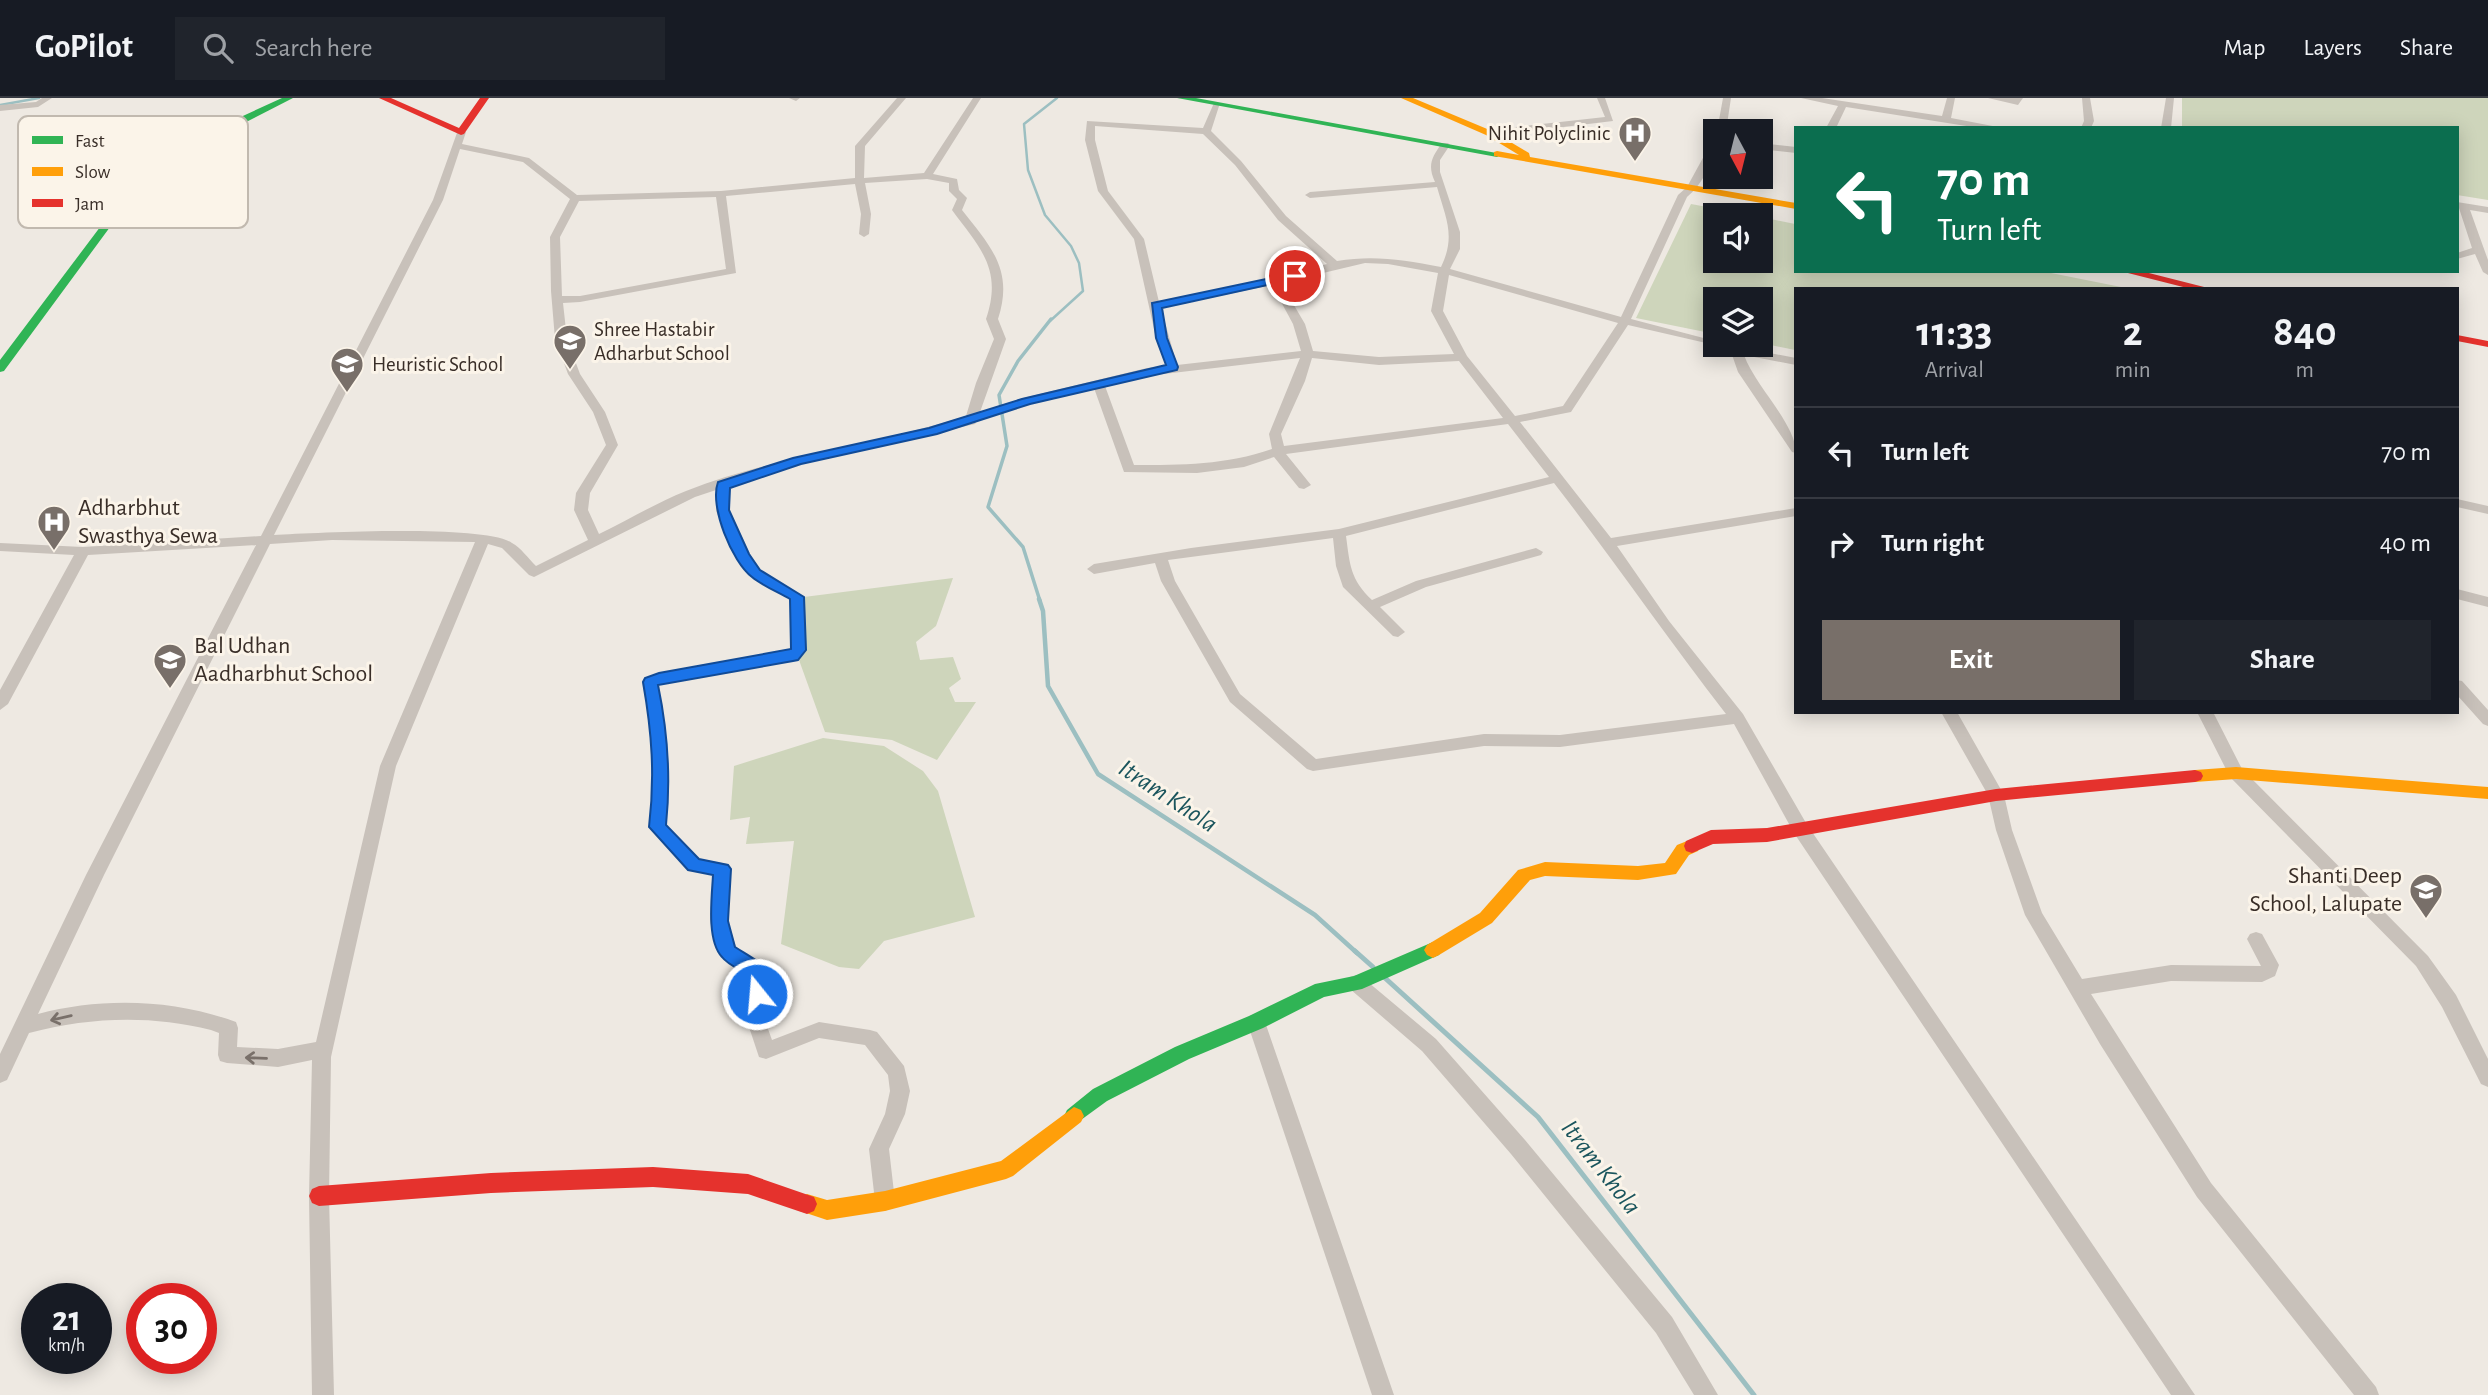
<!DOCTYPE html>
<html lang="en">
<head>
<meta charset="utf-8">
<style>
  :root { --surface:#171b24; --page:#20242c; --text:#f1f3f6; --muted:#9ea1a6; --line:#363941; --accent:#786f69 }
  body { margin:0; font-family:"Alegreya Sans",sans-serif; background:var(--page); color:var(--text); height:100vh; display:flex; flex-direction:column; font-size:26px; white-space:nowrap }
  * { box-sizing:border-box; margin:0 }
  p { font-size:23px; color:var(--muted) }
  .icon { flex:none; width:38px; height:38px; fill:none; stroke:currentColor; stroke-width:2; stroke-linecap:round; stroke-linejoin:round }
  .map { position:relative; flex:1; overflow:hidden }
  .side { position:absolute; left:1794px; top:189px; width:665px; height:427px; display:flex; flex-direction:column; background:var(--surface); border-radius:0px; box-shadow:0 4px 18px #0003 }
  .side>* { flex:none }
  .guide { position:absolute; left:1794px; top:28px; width:665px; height:147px; border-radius:0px; box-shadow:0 4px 18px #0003; background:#0b6e4f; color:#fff; overflow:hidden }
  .needle { width:46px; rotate:173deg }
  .buttons { position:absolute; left:1703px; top:21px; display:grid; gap:14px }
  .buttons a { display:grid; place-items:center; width:70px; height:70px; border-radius:0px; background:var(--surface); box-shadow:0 4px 18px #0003; font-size:35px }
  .speed { position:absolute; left:21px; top:1185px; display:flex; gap:14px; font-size:35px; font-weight:700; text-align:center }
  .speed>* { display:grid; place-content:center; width:91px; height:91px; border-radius:50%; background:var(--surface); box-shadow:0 4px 18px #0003; line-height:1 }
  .speed small { font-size:18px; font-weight:400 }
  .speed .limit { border:10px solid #d22; background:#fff; color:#111 }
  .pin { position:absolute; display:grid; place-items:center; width:60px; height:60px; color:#fff; margin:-30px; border:4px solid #fff; border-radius:50%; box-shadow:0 2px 7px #0007 }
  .me { position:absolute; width:77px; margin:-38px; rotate:343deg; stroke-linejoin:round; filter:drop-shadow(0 0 5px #0008) }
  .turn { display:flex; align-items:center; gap:24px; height:147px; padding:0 28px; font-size:32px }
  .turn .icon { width:91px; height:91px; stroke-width:2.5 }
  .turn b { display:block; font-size:49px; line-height:60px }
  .eta { display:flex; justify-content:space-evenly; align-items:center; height:119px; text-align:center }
  .eta b { font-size:42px; font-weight:700; line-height:49px }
  .action { display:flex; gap:14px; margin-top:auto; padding:14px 28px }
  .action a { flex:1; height:80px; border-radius:0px; background:var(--accent); color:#fff; font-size:28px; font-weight:700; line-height:80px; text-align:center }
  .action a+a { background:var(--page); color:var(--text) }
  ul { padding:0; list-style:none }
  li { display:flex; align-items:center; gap:21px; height:91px; padding:0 28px; border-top:2px solid var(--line) }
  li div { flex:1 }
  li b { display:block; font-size:26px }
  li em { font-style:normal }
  header { display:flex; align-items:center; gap:42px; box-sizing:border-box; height:98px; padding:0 35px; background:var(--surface); border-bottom:2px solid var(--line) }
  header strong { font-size:33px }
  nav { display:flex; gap:38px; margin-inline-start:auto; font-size:24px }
  .search { width:490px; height:63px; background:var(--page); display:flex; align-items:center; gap:18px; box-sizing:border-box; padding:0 24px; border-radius:0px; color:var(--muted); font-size:26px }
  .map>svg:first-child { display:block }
</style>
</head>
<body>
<header>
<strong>GoPilot</strong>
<div class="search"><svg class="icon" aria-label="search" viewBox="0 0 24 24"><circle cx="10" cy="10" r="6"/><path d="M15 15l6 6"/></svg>Search here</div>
<nav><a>Map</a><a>Layers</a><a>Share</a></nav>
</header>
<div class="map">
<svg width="2488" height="1297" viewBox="0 0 2488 1297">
  <rect width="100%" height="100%" fill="#eee9e2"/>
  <path fill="#ced5bb" d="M2182 0H2488V102L2457 97V30H2182Z
    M1691 106 1750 117H1715V163H1760L1761 119 1795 126 1796 173H2041L2131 191H1796L1795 252 1761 245 1760 201H1715V236L1636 220Z
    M953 480 936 528 916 544 920 562 953 559 961 581 949 590 955 604H976L937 662 892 642 825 634 799 562 804 552V499Z
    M823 640 884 648 923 673 938 693 975 819 884 843 859 871 839 869 781 846 794 743 746 746 750 719 730 722 734 668Z"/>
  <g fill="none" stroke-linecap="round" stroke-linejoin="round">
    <path stroke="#9cbfc1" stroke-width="2.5" d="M0 7 39 0
      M1050 223 1083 193 1079 165 1071 148 1045 117 1028 72 1024 26 1057 0"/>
    <path stroke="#9cbfc1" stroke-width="3.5" d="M1040 503 1023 449 988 409 1007 348 999 297 1018 263 1051 221"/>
    <path stroke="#9cbfc1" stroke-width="4.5" d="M1039 501 1043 513 1048 588 1098 676 1315 817 1357 855"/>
    <path stroke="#9cbfc1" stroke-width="5" d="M1355 853 1373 869
      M1385 880 1538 1019 1754 1297"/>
    <path fill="#c8c1ba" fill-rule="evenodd" d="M42 0H52L38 9 0 13V7L36 4Z
      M789 0H800L796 3Z
      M897 0H906L865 48 864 80 924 75 973 0H981L933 76 957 81 959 92 967 100 962 112C991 149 1014 172 998 221L1006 241 980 314 1023 300 1147 270 1166 268 1156 240 1134 141 1098 93 1085 42 1087 23 1203 30 1214 5H1220L1211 33 1241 63 1286 118 1337 163C1375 157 1403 162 1441 169 1456 138 1446 121 1437 89L1310 100 1305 97 1310 94 1435 84C1427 67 1432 59 1442 45H1448L1450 47 1440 62V74L1460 134V151L1450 171 1621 219 1678 97 1687 89 1710 47 1715 44C1715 62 1702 87 1687 99L1631 221 1715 243V247H1720L1719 248 1628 227 1571 314 1520 324 1611 440 1796 410V418L1617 448 1669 523 1743 616 1806 725 2195 1297H2171L1794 735 1734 626 1560 649 1484 648 1313 673 1307 671 1230 604 1161 483 1155 465 1094 476 1087 471 1094 466 1191 450 1339 431 1549 379 1508 326 1286 356 1311 387 1304 391 1299 390 1274 359 1244 369 1197 375 1124 374 1094 290 1031 306 977 323 975 326 801 366 730 388V413L750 456 760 472 804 499C805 517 812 557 793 563L658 587C668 636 672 677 666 727L699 761 728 766 731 771 728 823 736 849 765 869 768 874 763 917 772 942 819 924 870 932 877 934 904 968 910 993 905 1016 889 1051 895 1103 892 1110 885 1113 878 1110 875 1103 869 1051 885 1016 890 993 888 977 865 947 819 940 766 961 759 959 745 917 750 877 722 859 719 854 710 823 713 777 688 772 649 729C656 676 653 636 642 584L645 580 659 575 788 554 791 551 790 501 750 478 736 457 716 413V392L695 399 534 479 529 477 502 450 488 446 396 668 331 959 329 1098 334 1297H312L309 1098 312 962 278 969 227 965 220 963 218 957 219 935 211 932C150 917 90 919 29 935L7 982 0 985V956L86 777 256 447 88 457 8 606 0 612V592L74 457 0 453V445L83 449 261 438 433 102 458 32 466 34 462 46 529 60 577 97 721 93 855 80V48ZM1095 28 1203 36 1235 67 1278 122 1327 166 1274 180 1159 204 1144 141 1108 93 1095 42ZM460 51 523 64 570 101 550 139 551 193 555 241 568 276 593 314 606 347 576 395 574 412 588 442 536 468C528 460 521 450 512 445 484 426 316 435 274 437L443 102ZM927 81 949 85V93L957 101 952 112C980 150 1003 171 986 221L994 241 976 285 966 318C874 347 776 358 686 393 656 405 628 422 599 436L588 412 590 395 618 347 605 314 580 276 567 241 563 205 580 204 736 175 726 98 855 86 861 116 859 136 864 139 869 136 871 116 865 85ZM716 99 726 171 580 198H562L560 139 579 103ZM1365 165 1388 166 1438 175 1431 213 1454 256 1379 259 1313 253 1305 226 1281 185ZM1449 177 1618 225 1563 308 1515 318 1467 258 1443 213ZM1272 187 1293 226 1301 253 1177 267 1161 210ZM1300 260 1269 336 1272 351C1226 367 1182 367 1134 367L1105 288 1147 278ZM1312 260 1379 267 1459 263 1503 320 1284 348 1281 336 1305 283ZM1554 385C1613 461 1667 540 1726 616L1560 637 1484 636 1316 661 1240 596 1175 483 1168 462 1333 440 1336 468 1343 489 1393 538 1398 539 1405 534 1380 509 1426 489 1541 457 1543 454 1536 450 1416 483 1372 502C1350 481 1350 467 1346 438ZM332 442 475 444 380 668 316 944 278 951 237 949 238 930 236 924C173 901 102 899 38 916L104 777 270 446Z
      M1597 0H1605L1613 23 1489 38 1484 35 1489 32 1605 19Z
      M1723 0H1731L1726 33H1717Z
      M1801 0H1822L1942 18 1947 0H1955L1951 20 2003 30H1979L1846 9 1836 30H1826L1838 8Z
      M1988 0H2023L2018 7Z
      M2082 0H2090L2094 23 2091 30H2081L2084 23Z
      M2166 0H2174L2171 30H2161Z
      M1760 45 1796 49V55L1760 51Z
      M2457 104 2488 109V115L2470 112 2488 162V177L2483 174 2475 156 2457 161V155L2472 150Z
      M1728 247 1796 260V267L1744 257C1755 288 1796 326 1796 355L1792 354 1738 274 1731 254 1723 250Z
      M2457 401 2488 408V416L2457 409Z
      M2457 491 2488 499V509L2457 501Z
      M2457 582 2462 583 2488 612V628L2483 626 2457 597Z
      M1941 614H1957L2004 697 2012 732 2042 815 2082 881 2171 867 2261 868 2247 841 2250 836 2256 834 2262 836 2279 867 2275 878 2262 884 2171 883 2091 896 2211 1085 2376 1289 2379 1297H2354L2197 1099 2100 946 2025 817 1996 732 1988 697Z
      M2197 614H2213L2242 671 2428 858 2456 897 2488 961V989L2481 986 2442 909 2416 868 2230 679Z
      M1356 877 1362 879 1436 941 1525 1042 1672 1219 1718 1297H1694L1656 1235 1511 1056 1422 953 1350 891 1347 885 1350 879Z
      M1256 916 1263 918 1265 924 1394 1297H1372L1247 924 1249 918Z"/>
    <path fill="#30b455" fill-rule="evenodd" d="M282 0H293L152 72 4 273 0 274V262L146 68 223 27Z
      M1177 0H1196L1502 56 1497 59Z
      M1433 844 1439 847 1442 852 1439 857 1362 891 1324 899 1263 930 1189 961 1107 1003 1074 1027 1067 1024 1064 1018 1067 1012 1093 991 1175 949 1249 918 1315 886 1354 878Z"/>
    <path fill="#ff9f0a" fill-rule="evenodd" d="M1401 0H1413L1492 33 1529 55 1530 59 1796 105V111L1494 58V54L1497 53 1519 57 1486 37Z
      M2236 669 2488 689V701L2236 681 2195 684 2189 682 2187 678 2189 674 2195 672Z
      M1692 741 1698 743 1700 748 1698 753 1689 757 1676 776 1638 782 1545 778 1530 782 1492 825 1439 857 1433 860 1427 857 1424 852 1427 847 1480 815 1518 772 1545 764 1638 768 1665 765 1677 747Z
      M1074 1009 1081 1012 1084 1018 1081 1024 1013 1078 1006 1081 885 1113 827 1122 800 1113 797 1106 800 1099 807 1096 827 1102 885 1093 1001 1063Z"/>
    <path fill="#e5322d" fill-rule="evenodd" d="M379 0H391L459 30 480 0H489L464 36 461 37Z
      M2120 173H2141L2212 191H2191Z
      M2457 237 2488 243V249L2457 243Z
      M2195 672 2201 674 2203 678 2201 682 2195 684 1996 703 1767 744 1713 746 1692 755 1686 753 1684 748 1686 743 1711 732 1767 730 1996 691Z
      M653 1069 748 1076 814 1099 817 1106 814 1113 807 1116 748 1096 653 1089 491 1095 319 1108 312 1105 309 1098 312 1091 319 1088 491 1075Z"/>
  </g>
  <defs><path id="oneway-shaft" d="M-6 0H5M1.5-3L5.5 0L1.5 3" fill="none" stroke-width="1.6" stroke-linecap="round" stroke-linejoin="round" transform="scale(1.75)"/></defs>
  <g stroke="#79706a">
    <use href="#oneway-shaft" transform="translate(61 920) rotate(167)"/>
    <use href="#oneway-shaft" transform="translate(256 960) rotate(-178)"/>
  </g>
  <path fill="#1a73e8" stroke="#114b97" stroke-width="2" d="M1295 175 1300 178 1299 180 1162 210 1167 240 1178 269 1177 272 1030 306 937 336 801 366 730 390 729 412 749 456 760 472 804 499 806 552 798 562 793 563 658 587C668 635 671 679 666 727L699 761 728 767 731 771 728 823 735 849C758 864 778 870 763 901L757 904 750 901 747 896 750 878C741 872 728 867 722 859 706 842 712 798 713 777L688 772 649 729C655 678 652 635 643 584L645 580 659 575 791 551 790 501C778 494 763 488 752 479 732 464 709 408 718 384L793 360 929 330 1022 301 1166 267 1156 240 1152 205Z"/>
  <defs>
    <symbol id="hospital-pin" viewBox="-11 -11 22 30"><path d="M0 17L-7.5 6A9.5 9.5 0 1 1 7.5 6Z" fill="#786f69" stroke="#fbf4e9"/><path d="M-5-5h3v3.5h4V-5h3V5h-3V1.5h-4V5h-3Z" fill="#fff"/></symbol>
    <symbol id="school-pin" viewBox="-11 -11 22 30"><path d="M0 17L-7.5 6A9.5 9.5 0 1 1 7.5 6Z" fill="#786f69" stroke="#fbf4e9"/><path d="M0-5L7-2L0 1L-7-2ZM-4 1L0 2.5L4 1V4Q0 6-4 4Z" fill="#fff"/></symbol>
  </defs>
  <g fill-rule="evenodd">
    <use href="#hospital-pin" x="1616" y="16" width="38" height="52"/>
    <use href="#school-pin" x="551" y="224" width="38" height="52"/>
    <use href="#school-pin" x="328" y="247" width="38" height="52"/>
    <use href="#hospital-pin" x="35" y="405" width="38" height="52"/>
    <use href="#school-pin" x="151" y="543" width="38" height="52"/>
    <use href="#school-pin" x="2407" y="773" width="38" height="52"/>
  </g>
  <g text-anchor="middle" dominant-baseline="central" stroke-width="6" stroke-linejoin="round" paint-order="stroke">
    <g font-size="21" fill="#392e28" stroke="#fbf4e9" text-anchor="start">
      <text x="1610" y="35" text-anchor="end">Nihit Polyclinic</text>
      <text x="594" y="231">Shree Hastabir<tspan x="594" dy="24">Adharbut School</tspan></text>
      <text x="372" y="266">Heuristic School</text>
    </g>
    <g font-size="24" fill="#392e28" stroke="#fbf4e9" text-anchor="start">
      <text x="78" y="410">Adharbhut<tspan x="78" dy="28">Swasthya Sewa</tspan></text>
      <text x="194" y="548">Bal Udhan<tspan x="194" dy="28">Aadharbhut School</tspan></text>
      <text x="2402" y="778" text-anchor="end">Shanti Deep<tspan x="2402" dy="28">School, Lalupate</tspan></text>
    </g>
    <g font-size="26" font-style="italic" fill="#1b555d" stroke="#fbf4e9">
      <text transform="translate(1168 698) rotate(33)">Itram Khola</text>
      <text transform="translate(1601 1069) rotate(52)">Itram Khola</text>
    </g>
  </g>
  <rect x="18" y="18" width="230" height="112" rx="10" fill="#fbf4e9" stroke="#c1b9af" stroke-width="2"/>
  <rect x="32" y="38" width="31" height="8" fill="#30b455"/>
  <rect x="32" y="69" width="31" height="9" fill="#ff9f0a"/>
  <rect x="32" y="101" width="31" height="8" fill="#e5322d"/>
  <g font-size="19" fill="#392e28">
    <text x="75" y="49">Fast</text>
    <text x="75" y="80">Slow</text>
    <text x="75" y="112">Jam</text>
  </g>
</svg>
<div class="buttons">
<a><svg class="needle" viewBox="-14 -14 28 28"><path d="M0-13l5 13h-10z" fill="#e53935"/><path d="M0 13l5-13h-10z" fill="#9ea1a6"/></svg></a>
<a><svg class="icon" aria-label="sound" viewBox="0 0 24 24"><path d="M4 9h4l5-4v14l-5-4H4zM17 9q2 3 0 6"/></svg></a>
<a><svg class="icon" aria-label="layers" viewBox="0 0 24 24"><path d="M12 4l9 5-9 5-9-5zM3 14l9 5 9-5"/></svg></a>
</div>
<div class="speed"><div>21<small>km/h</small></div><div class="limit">30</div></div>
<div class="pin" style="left:1295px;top:178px;background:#d93025"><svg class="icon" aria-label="arrive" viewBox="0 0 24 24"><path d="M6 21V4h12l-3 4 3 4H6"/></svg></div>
<svg class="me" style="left:757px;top:896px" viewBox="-20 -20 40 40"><circle r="17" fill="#1a73e8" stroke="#fff" stroke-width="3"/><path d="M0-11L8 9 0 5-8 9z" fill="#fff"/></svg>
<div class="guide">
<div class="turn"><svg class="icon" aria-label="left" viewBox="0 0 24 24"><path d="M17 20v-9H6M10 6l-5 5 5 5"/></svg><div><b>70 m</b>Turn left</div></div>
</div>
<section class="side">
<div class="eta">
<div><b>11:33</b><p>Arrival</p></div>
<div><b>2</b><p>min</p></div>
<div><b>840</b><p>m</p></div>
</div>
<ul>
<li><svg class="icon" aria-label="left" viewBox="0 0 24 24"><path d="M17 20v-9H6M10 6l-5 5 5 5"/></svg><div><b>Turn left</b></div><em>70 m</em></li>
<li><svg class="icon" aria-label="right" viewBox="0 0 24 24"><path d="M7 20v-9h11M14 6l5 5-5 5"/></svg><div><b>Turn right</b></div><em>40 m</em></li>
</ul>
<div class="action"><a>Exit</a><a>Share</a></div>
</section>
</div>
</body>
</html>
